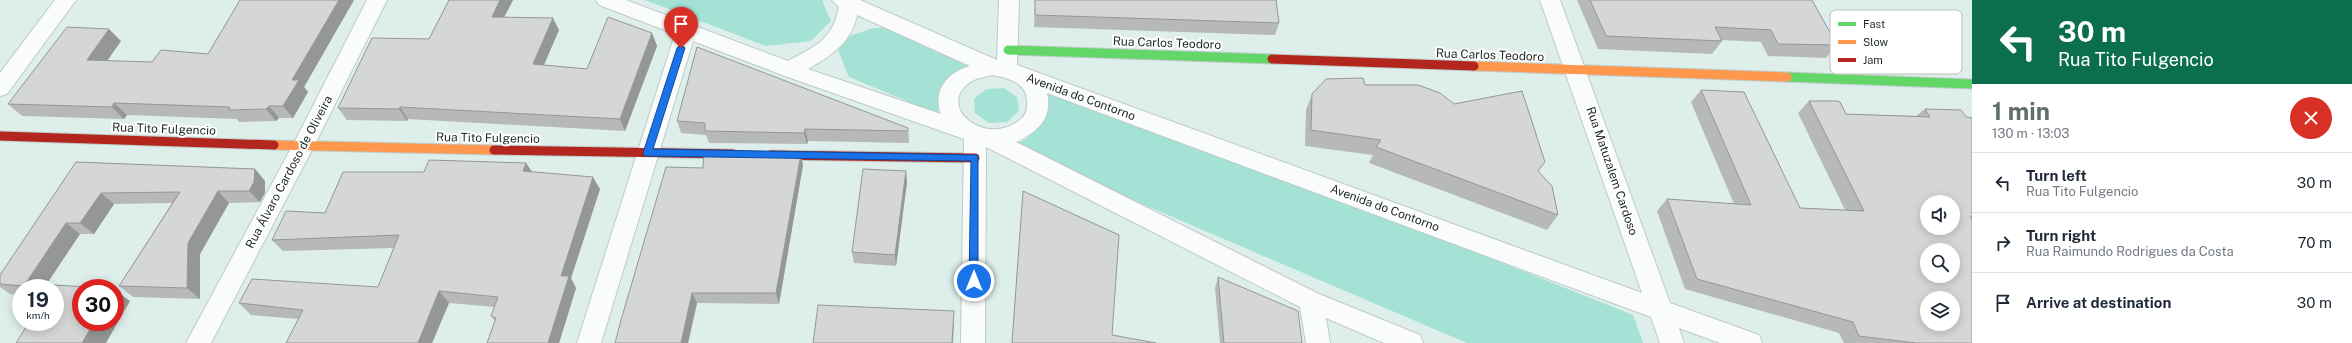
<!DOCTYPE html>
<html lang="en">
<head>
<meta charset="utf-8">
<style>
  :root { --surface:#fff; --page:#f6f6f7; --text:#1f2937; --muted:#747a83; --line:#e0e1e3; --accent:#616e6b }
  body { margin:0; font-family:"Public Sans",sans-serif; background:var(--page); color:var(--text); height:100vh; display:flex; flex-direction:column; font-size:15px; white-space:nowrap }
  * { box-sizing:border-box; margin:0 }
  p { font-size:13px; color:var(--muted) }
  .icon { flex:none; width:22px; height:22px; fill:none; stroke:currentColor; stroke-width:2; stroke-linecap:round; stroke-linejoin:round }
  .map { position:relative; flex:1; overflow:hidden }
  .sheet { display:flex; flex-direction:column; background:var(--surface); width:380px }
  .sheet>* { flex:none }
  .guide { background:#0b6e4f; color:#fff; overflow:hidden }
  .buttons { position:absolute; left:1920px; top:195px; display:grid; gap:8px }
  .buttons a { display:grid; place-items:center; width:40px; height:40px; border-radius:50%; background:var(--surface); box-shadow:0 2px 10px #0003; font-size:20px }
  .speed { position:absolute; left:12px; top:279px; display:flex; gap:8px; font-size:20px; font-weight:700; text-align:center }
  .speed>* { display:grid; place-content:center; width:52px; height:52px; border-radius:50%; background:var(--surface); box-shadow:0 2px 10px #0003; line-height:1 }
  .speed small { font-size:10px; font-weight:400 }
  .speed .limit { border:6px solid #d22; background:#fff; color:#111 }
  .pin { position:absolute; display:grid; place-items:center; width:34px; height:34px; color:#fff; margin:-41px -17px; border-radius:50% 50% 50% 0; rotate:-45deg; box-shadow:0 0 4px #0007 }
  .pin .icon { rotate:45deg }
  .me { position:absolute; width:44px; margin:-22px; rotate:0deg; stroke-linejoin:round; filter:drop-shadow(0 0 3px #0008) }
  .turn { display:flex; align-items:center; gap:14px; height:84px; padding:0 20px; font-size:18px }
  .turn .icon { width:52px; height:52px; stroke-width:2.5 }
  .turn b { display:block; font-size:28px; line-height:34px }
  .round { display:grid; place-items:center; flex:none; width:42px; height:42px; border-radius:21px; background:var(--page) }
  .overview { display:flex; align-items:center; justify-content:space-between; height:68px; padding:0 20px }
  h1 { font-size:24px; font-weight:700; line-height:30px; color:var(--accent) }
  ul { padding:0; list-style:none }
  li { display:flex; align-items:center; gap:12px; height:60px; padding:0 20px; border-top:1px solid var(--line) }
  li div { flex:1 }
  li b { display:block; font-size:15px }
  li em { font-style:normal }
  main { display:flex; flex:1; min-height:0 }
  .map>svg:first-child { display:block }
</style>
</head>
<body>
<main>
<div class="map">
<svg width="1972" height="343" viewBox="0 0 1972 343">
  <rect width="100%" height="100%" fill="#deeeea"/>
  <path fill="#a3e2d5" d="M645 0H822L831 21 811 41 766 46Z
    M873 28H897L974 62C945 76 943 83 938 114L849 77 838 50 850 36Z
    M1004 88 1017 97 1019 111 1007 122 989 123 975 113 974 99 986 89Z
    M1044 88C1242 159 1438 237 1633 315L1643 343H1467L1009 147C1043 135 1039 120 1044 88Z"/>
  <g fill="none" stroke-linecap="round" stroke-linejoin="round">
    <defs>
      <path id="street" d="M55 0H76L7 94 0 96V73Z
        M367 0H387L314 146 211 343H186L295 141Z
        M596 0H626L788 61C815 46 832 41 839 7L832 0H860L997 60 999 0H1019L1017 65 1642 293 1540 0H1560L1670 303 1759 335 1762 343H1720L1679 328 1684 343H1660L1651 317 1047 93C1053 119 1037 132 1016 142L1319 294 1420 335 1423 343H1384L1326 318 1330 343H1306L1300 307 986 147 985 343H961L964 139 782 75 693 41 601 343H577L675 34 599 5ZM857 15 970 66C948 72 932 90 941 114L808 69C831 56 852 42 857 15ZM992 75C1009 78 1028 83 1027 104 1027 110 1026 114 1022 118 988 150 932 106 972 81 977 78 986 77 992 75Z"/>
      <path id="fast" d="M1008 50 1272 59
        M1787 77 1972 84"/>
      <path id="slow" d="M1474 66 1787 77
        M274 145 494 150"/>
      <path id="jam" d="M1272 59 1474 66
        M0 136 274 145
        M494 150 733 154
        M771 155 975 158"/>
    </defs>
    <use href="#street" stroke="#becbc8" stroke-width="2"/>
    <use href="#fast" stroke="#becbc8" stroke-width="11"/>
    <use href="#slow" stroke="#becbc8" stroke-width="11"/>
    <use href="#jam" stroke="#becbc8" stroke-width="11"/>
    <use href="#street" fill="#fafcfc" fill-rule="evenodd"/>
    <use href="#fast" stroke="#63d668" stroke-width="9"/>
    <use href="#slow" stroke="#ff974d" stroke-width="9"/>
    <use href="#jam" stroke="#b3261e" stroke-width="9"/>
  </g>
  <path fill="#b7b9b8" d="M240 0H354L304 87 308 92 293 118H279L276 121 239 122 237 119 127 115 124 119 22 116 8 104 121 41 107 61 152 62 208 54Z
    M449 0H513L504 17 559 30 544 65 587 69 652 33 657 46 625 131 408 119 407 121 347 120 338 108 429 39Z
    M1035 0 1279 23 1275 35 1034 27Z
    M1577 0H1812L1837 45 1826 58 1768 56 1761 42 1721 40 1722 41 1712 54 1598 49Z
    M1365 85 1539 172 1558 215 1547 230 1369 163 1373 155 1305 146 1306 110 1312 94Z
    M1701 90 1800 208 1845 210 1798 113 1809 101 1846 114 1916 116 1925 109 1966 117 1972 118V343H1844L1839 333 1685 289 1657 211 1667 199 1734 204 1691 102Z
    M677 121 908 128 909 140V143L808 141 807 144 709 143 706 135 681 133Z
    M76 162 255 169 265 181V193L260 202 229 203 200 254V299L133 297 119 286 172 203 114 204 94 234H80L44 288H21V295L10 294 0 287V275Z
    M526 163 532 172 600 189 571 278 576 288 559 343H487L495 321 491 316 495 307 449 303 432 343H286L298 319 251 315 239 303 378 287 394 248 283 251 272 240 325 213 424 172Z
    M803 165 779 304 697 303 688 343H615L703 168Z
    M906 171 907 182 896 266 854 263 852 252Z
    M1218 277 1302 343H1220L1215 288Z"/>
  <path fill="#959696" d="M339 0H354L304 87 308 92 293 118 283 106 292 80Z
    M500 0H513L498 29 492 17Z
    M553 18 559 30 539 76 533 64Z
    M109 29 121 41 99 72 87 60Z
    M652 33 657 46 625 131 620 119Z
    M114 103 127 115 124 119 112 107Z
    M269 106 279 118 276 121 266 109Z
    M400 107 408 119 407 121 399 109Z
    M805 129 808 141 807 144 804 133Z
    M801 154 803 165 779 304 776 293Z
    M526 163 534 175 523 171Z
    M255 169 265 181V193L260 202 249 191Z
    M906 171 907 182 896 266 895 255Z
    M593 177 600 189 571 278 576 288 559 343H548L561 276Z
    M218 191 229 203 200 254V299L187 288 188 243Z
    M101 193 114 204 94 234 80 223Z
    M66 223 80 234 44 288H27L24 286Z
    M115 290 130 301 106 343H82L94 322H115Z
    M439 291 449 303 432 343H418Z
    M692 293 697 303 688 343H681Z
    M954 311V321L953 343H952Z"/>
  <path fill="#d5d7d6" stroke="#959696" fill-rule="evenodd" d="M240 0H339L292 80H299L283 106H269L266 109 229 110 230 107 114 103 112 107 8 104 67 27 109 29 87 60 152 62 161 50 208 54Z
    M449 0H500L492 17 553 18 533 64 587 69 608 17 652 33 620 119 400 107 399 109 338 108 372 38 429 39Z
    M1035 0H1276L1279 23 1035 15Z
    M1590 0H1812L1837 45 1778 44 1771 30 1715 27 1722 41 1606 36Z
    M697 47 908 128V131L805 129 804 133 705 131V123L677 121Z
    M1363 78 1365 85H1418L1440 93 1454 104 1522 91 1545 162 1538 171 1552 186 1558 215 1376 147 1381 140 1311 130 1312 94 1326 79Z
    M1701 90 1744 92 1800 208 1864 211 1809 101H1837L1840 102 1846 114 1930 117 1925 109 1961 110 1966 117 1972 118V217H1970L1972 219V343H1916L1859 336 1853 322 1697 279 1667 199 1751 205ZM1927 202H1953V228H1927ZM1927 250H1953V276H1927ZM1927 298H1953V324H1927Z
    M704 152 801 154 776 293H692L681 343H615L621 320 666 167 703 168Z
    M429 160 526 163 523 171 593 177 561 276H569L548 343H487L496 318 491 316 498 297 439 291 418 343H286L303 310 239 303 252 279 378 287 399 235 272 240 286 211 325 213 343 172H424Z
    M76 162 255 169 254 182 249 191H218L188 243 187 288 119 286 180 192 101 193 80 223H66L24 286 0 284V275Z
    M863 169 906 171 895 255 852 252Z
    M1023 191 1119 235 1112 335 1156 343H1012Z
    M1218 277 1298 311 1302 343H1224Z
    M53 285 108 288H81V322H94L82 343H16L29 322H55V288H51Z
    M818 305 954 311 952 343H813Z"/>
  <path fill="#1a73e8" stroke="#114b97" d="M681 44 685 48 653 149 978 155V284L974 286 969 281 971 161 645 156 643 153 677 48Z"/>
  <g text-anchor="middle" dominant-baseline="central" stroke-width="4" stroke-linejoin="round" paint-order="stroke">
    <g font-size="12" fill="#1e2926" stroke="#fff">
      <text transform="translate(1167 43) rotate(2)">Rua Carlos Teodoro</text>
      <text transform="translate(1490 55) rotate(2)">Rua Carlos Teodoro</text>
      <text transform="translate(1081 97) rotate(20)">Avenida do Contorno</text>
      <text transform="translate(164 129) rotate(2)">Rua Tito Fulgencio</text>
      <text transform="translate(488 138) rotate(1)">Rua Tito Fulgencio</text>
      <text transform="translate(1612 171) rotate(71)">Rua Matuzalem Cardoso</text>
      <text transform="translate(289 172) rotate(-62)">Rua Álvaro Cardoso de Oliveira</text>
      <text transform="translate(1385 208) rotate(20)">Avenida do Contorno</text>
    </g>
  </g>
  <rect x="1830" y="10" width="132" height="64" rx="6" fill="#fff" stroke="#bcbfbe" stroke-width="1"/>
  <rect x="1838" y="22" width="18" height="4" fill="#63d668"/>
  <rect x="1838" y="40" width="18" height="4" fill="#ff974d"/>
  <rect x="1838" y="58" width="18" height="4" fill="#b3261e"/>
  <g font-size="11" fill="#1e2926">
    <text x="1863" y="28">Fast</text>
    <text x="1863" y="46">Slow</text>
    <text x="1863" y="64">Jam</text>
  </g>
</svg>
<div class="buttons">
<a><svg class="icon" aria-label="sound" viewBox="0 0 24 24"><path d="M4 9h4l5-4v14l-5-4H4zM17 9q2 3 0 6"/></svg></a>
<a><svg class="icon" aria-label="search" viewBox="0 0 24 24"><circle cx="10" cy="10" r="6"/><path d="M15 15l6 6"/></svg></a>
<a><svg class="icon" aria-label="layers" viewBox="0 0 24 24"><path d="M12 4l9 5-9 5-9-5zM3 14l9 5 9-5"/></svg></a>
</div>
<div class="speed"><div>19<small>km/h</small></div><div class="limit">30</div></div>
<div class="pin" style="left:681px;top:48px;background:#d93025"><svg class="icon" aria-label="arrive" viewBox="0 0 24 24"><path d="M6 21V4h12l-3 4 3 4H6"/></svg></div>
<svg class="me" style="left:974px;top:281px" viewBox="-20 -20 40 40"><circle r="17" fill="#1a73e8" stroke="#fff" stroke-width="3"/><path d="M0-11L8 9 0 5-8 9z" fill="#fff"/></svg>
</div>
<section class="sheet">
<div class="guide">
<div class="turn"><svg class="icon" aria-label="left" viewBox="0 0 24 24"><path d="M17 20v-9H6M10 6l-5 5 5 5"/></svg><div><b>30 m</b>Rua Tito Fulgencio</div></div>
</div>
<div class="overview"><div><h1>1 min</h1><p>130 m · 13:03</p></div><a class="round" style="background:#d93025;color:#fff"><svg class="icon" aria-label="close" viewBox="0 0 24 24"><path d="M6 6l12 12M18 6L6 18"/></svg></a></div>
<ul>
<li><svg class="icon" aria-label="left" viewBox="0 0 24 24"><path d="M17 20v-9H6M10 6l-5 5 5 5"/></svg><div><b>Turn left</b><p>Rua Tito Fulgencio</p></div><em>30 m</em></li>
<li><svg class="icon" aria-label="right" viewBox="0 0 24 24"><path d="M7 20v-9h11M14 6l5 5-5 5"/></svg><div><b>Turn right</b><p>Rua Raimundo Rodrigues da Costa</p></div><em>70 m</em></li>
<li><svg class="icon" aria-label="arrive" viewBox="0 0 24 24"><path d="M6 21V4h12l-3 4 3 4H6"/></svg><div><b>Arrive at destination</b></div><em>30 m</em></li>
</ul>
</section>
</main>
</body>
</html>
